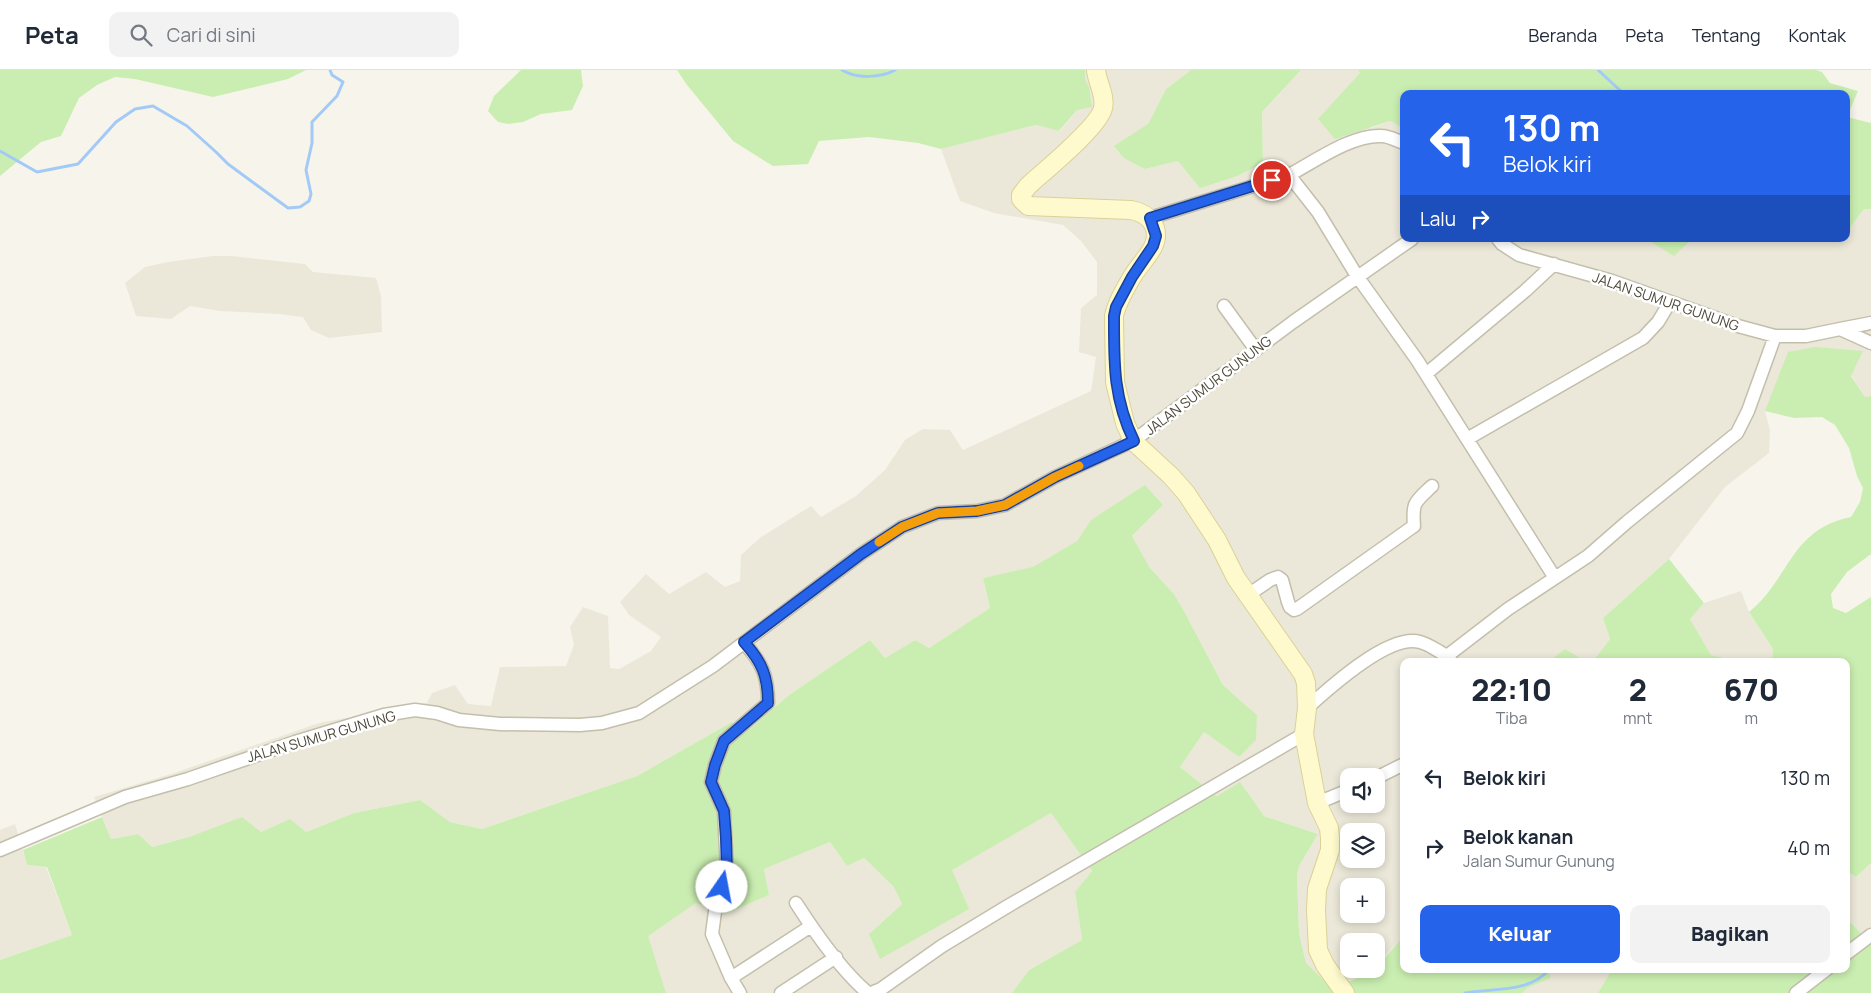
<!DOCTYPE html>
<html lang="id">
<head>
<meta charset="utf-8">
<style>
  :root { --surface:#fff; --page:#f2f2f3; --text:#1f2937; --muted:#747a83; --line:#e0e1e3; --accent:#2563eb }
  body { margin:0; font-family:Manrope,sans-serif; background:var(--page); color:var(--text); height:100vh; display:flex; flex-direction:column; font-size:19px; white-space:nowrap }
  * { box-sizing:border-box; margin:0 }
  p { font-size:16px; color:var(--muted) }
  .icon { flex:none; width:28px; height:28px; fill:none; stroke:currentColor; stroke-width:2; stroke-linecap:round; stroke-linejoin:round }
  .map { position:relative; flex:1; overflow:hidden }
  .drawer { position:absolute; left:1400px; top:588px; width:450px; height:315px; display:flex; flex-direction:column; background:var(--surface); border-radius:10px; box-shadow:0 2px 8px #0003 }
  .drawer>* { flex:none }
  .hud { position:absolute; left:1400px; top:20px; width:450px; height:152px; border-radius:10px; box-shadow:0 2px 8px #0003; background:#2563eb; color:#fff; overflow:hidden }
  .buttons { position:absolute; left:1340px; top:698px; display:grid; gap:10px }
  .buttons a { display:grid; place-items:center; width:45px; height:45px; border-radius:10px; background:var(--surface); box-shadow:0 2px 8px #0003; font-size:25px }
  .pin { position:absolute; display:grid; place-items:center; width:42px; height:42px; color:#fff; margin:-21px; border:2px solid #fff; border-radius:50%; box-shadow:0 1px 5px #0007 }
  .me { position:absolute; width:55px; margin:-28px; rotate:12deg; stroke-linejoin:round; filter:drop-shadow(0 0 4px #0008) }
  .turn { display:flex; align-items:center; gap:18px; height:105px; padding:0 20px; font-size:22px }
  .turn .icon { width:65px; height:65px; stroke-width:2.5 }
  .turn b { display:block; font-size:35px; line-height:42px }
  .then { display:flex; align-items:center; height:48px; padding:0 20px; background:#0003; gap:10px; font-size:19px }
  .eta { display:flex; justify-content:space-evenly; align-items:center; height:85px; text-align:center }
  .eta b { font-size:30px; font-weight:800; line-height:35px }
  .button { display:flex; gap:10px; margin-top:auto; padding:10px 20px }
  .button a { flex:1; height:58px; border-radius:10px; background:var(--accent); color:#fff; font-size:20px; font-weight:800; line-height:58px; text-align:center }
  .button a+a { background:var(--page); color:var(--text) }
  ul { padding:0; list-style:none }
  li { display:flex; align-items:center; gap:15px; height:70px; padding:0 20px }
  li div { flex:1 }
  li b { display:block; font-size:19px }
  li em { font-style:normal }
  header { display:flex; align-items:center; gap:30px; box-sizing:border-box; height:70px; padding:0 25px; background:var(--surface); border-bottom:1px solid var(--line) }
  header strong { font-size:24px }
  nav { display:flex; gap:28px; margin-inline-start:auto; font-size:18px }
  .search { width:350px; height:45px; background:var(--page); display:flex; align-items:center; gap:12px; box-sizing:border-box; padding:0 18px; border-radius:10px; color:var(--muted); font-size:19px }
  .map>svg:first-child { display:block }
</style>
</head>
<body>
<header>
<strong>Peta</strong>
<div class="search"><svg class="icon" aria-label="search" viewBox="0 0 24 24"><circle cx="10" cy="10" r="6"/><path d="M15 15l6 6"/></svg>Cari di sini</div>
<nav><a>Beranda</a><a>Peta</a><a>Tentang</a><a>Kontak</a></nav>
</header>
<div class="map">
<svg width="1871" height="923" viewBox="0 0 1871 923">
  <rect width="100%" height="100%" fill="#f7f5eb"/>
  <path fill="#ebe8d9" fill-rule="evenodd" d="M1085 0H1191L1166 19 1148 54 1145 99 1178 91 1263 93 1262 42 1301 0H1358L1360 3 1371 58 1390 51 1404 59V169H1646L1674 185 1692 169H1817L1840 171 1842 169H1846V163L1864 139H1871V326L1865 327 1851 305 1862 281 1765 341 1770 360 1769 383 1725 417 1669 489 1603 548 1610 569 1593 591H1584L1574 584 1565 579 1549 591H1404V865L1376 897V871H1349V899H1374L1332 919 1306 893 1299 863 1297 806 1299 796 1318 764 1264 746 1240 713 1217 726 1180 697 1204 662 1239 687 1257 645 1223 615 1184 541 1174 524 1150 498 1132 466 1163 435 1091 450 1077 471 1033 498 983 508 990 538 929 578 915 570 885 588 870 570 789 625 750 659 732 652 637 706 482 759 450 752 420 730 354 743 306 762 290 750 261 762 192 766 151 777 138 764 111 769 94 727 171 704 319 653 427 633 432 623 455 615 468 634 491 636 500 597 566 596 574 575 570 557 583 537 608 546 610 598 619 599 651 581 661 567 629 545 620 532 646 504 669 524 706 502 725 517 740 511 741 485 761 467 811 436 821 447 856 426 885 400 905 370 923 359 950 360 963 380 1091 321 1096 287 1079 282 1081 238 1097 225V192L1081 171 1063 155 994 143 960 131 941 79 1036 55 1060 61 1077 40 1089 17 1085 9ZM1349 706H1376V734H1349ZM1349 761H1376V789H1349ZM1349 816H1376V844H1349Z
    M213 186H232L305 194 313 202 376 208 381 226 382 262 329 268 311 260 303 247 278 244 220 241 190 236 171 249 136 246 125 213 145 197 168 192Z
    M1741 521 1749 542 1773 579 1772 591H1738L1711 585 1690 549 1704 533Z
    M1051 743 1092 801 1075 822 1082 870 1029 900 1012 923H666L647 866 696 833 725 844 769 825 764 799 830 772 847 796 864 788 893 816 902 834 869 864 951 800Z
    M15 754 27 795 46 797 72 865 0 890V760Z
    M1871 793V873L1846 848V801L1856 807Z
    M1548 899H1612L1598 923H1522L1526 918 1551 908Z"/>
  <path fill="#caeeb1" d="M0 0H306L288 9 213 27 135 9 115 7 97 15 79 28 61 66 41 72 0 106Z
    M521 0H581L583 16 572 40 541 44 523 52 508 54 498 52 488 41 494 26Z
    M677 0H1085V9L1089 17 1092 37 1077 40 1059 61 1036 55 941 79 918 73 869 67 819 71 808 94 773 96 733 71 687 15Z
    M1191 0H1301L1262 42 1263 93 1237 106 1200 118 1178 91 1145 99 1124 88 1114 76 1148 54 1166 19Z
    M1358 0H1816L1822 2 1830 13 1858 21 1847 47 1871 53V139H1864L1846 163V24H1404V59L1390 51 1335 69 1318 49 1360 3Z
    M1646 169H1692L1674 186Z
    M1815 277 1863 281 1851 306 1865 327 1871 326V484L1847 502 1831 524 1833 538 1846 543 1871 527V793L1856 807 1846 801V591H1772L1773 579 1749 542C1790 509 1790 459 1851 447L1860 432 1863 418 1857 406 1849 378 1835 355 1822 347 1794 348 1765 341 1788 282Z
    M1145 415 1163 435 1132 466 1150 498 1174 524 1184 541 1223 615 1257 645 1256 670 1239 687 1204 662 1180 697 1217 726 1240 712 1264 746 1318 764 1299 796 1297 806 1299 863 1306 893 1333 919 1376 899 1404 865V899H1548L1551 908 1527 918 1522 923H1012L1029 900 1082 870 1075 822 1092 801 1051 743 952 800 969 839 880 889 869 864 902 834 893 816 864 788 847 796 830 772 764 799 769 825 725 844 696 833 648 866 666 923H0V890L72 865 47 797 27 795 23 780 102 747 111 769 138 764 152 777 192 766 242 747 261 762 290 749 306 762 354 743 420 730 450 752 482 759 637 706 732 652 750 659 789 625 870 570 885 588 915 570 929 578 990 538 983 508 1033 497 1077 471 1091 450Z
    M1669 489 1704 533 1690 549 1711 585 1738 591H1593L1610 569 1603 548Z
    M1565 579 1574 584 1584 591H1549Z
    M1846 848 1871 873V923H1598L1612 899H1846Z"/>
  <g fill="none" stroke-linecap="round" stroke-linejoin="round">
    <path stroke="#a3caf7" stroke-width="3" d="M842 0C856 9 881 8 895 0
      M1598 0 1624 24
      M0 81 37 102 78 94 116 52 135 39 153 36 187 56 216 82 228 94 288 138 300 137 309 131 311 124 306 100 312 73V52L337 26 343 12 332 5 330 0
      M1465 923C1490 918 1532 923 1549 899"/>
    <defs>
      <path id="street" d="M1289 105C1314 92 1352 64 1382 66 1389 66 1397 71 1404 73
        M1150 148 1289 105 1318 142 1357 206 1417 290 1555 508
        M1498 169 1502 174 1519 185 1612 211 1738 256 1775 266H1806L1840 259 1871 273
        M1224 236 1256 280
        M1840 259 1871 253
        M1426 304 1525 221 1554 194
        M1467 369 1643 268 1658 252 1670 232
        M1248 525 1270 510 1278 507 1282 510 1288 532 1290 537 1294 540 1297 539 1411 458 1414 456C1412 432 1415 432 1432 416
        M1451 591 1447 586 1508 539 1588 486 1627 452 1737 363 1748 341 1775 266
        M1307 638C1329 618 1389 563 1420 572 1429 574 1439 582 1447 586
        M1376 708 1404 694
        M1317 733 1349 720
        M0 780 125 727 188 709 295 672 384 645 415 640 437 643 459 650 500 654 580 655 602 653 639 643 713 596 861 484 902 457 938 443 977 441 1005 435 1055 407 1133 371 1293 252 1412 169
        M796 833C814 861 843 902 868 923
        M1846 884 1871 865
        M731 908 811 856
        M740 923 731 908 712 864 716 834 727 801 724 741 711 712 715 695 724 671 768 633C768 606 762 592 744 573
        M781 923 836 887
        M871 923 881 919 942 876 1008 836 1304 664
        M1796 923 1827 899"/>
      <path id="secondary" d="M1096 0C1097 12 1106 26 1103 38 1099 57 1044 101 1028 116L1021 125V129L1028 136 1131 140C1149 143 1162 158 1153 177 1147 188 1138 197 1132 207 1125 219 1117 232 1114 246L1115 312 1125 353 1133 371 1171 406 1186 423 1217 470 1236 508 1303 604 1306 613 1307 638 1304 664 1317 733 1329 758 1330 768V780L1317 819 1316 840 1318 880 1325 895 1345 923"/>
    </defs>
    <use href="#street" stroke="#c3bfac" stroke-width="15"/>
    <use href="#secondary" stroke="#dbd197" stroke-width="20"/>
    <use href="#street" stroke="#fff" stroke-width="12"/>
    <use href="#secondary" stroke="#fffacd" stroke-width="18"/>
  </g>
  <g fill="none" stroke-linecap="round" stroke-linejoin="round">
    <defs>
      <path id="route" d="M722 817 727 801 726 768 724 741 711 712 715 695 724 671 768 633C768 606 762 592 744 572L861 484 902 457 938 443 977 441 1005 435 1055 407 1134 371C1113 328 1114 292 1114 246L1116 237 1132 207 1153 176 1156 166 1150 148 1272 110"/>
    </defs>
    <use href="#route" stroke="#184099" stroke-width="12"/>
    <use href="#route" stroke="#2563eb" stroke-width="9"/>
    <path stroke="#f59e0b" stroke-width="9" d="M879 472 902 457 938 443 977 441 1005 435 1055 407 1079 396"/>
  </g>
  <g text-anchor="middle" dominant-baseline="central" stroke-width="5" stroke-linejoin="round" paint-order="stroke">
    <g font-size="14" fill="#4c4738" stroke="#fff">
      <text transform="translate(1666 231) rotate(19)">JALAN SUMUR GUNUNG</text>
      <text transform="translate(1208 315) rotate(-37)">JALAN SUMUR GUNUNG</text>
      <text transform="translate(321 666) rotate(-16)">JALAN SUMUR GUNUNG</text>
    </g>
  </g>
</svg>
<div class="buttons">
<a><svg class="icon" aria-label="sound" viewBox="0 0 24 24"><path d="M4 9h4l5-4v14l-5-4H4zM17 9q2 3 0 6"/></svg></a>
<a><svg class="icon" aria-label="layers" viewBox="0 0 24 24"><path d="M12 4l9 5-9 5-9-5zM3 14l9 5 9-5"/></svg></a>
<a>+</a>
<a>−</a>
</div>
<div class="pin" style="left:1272px;top:110px;background:#d93025"><svg class="icon" aria-label="arrive" viewBox="0 0 24 24"><path d="M6 21V4h12l-3 4 3 4H6"/></svg></div>
<svg class="me" style="left:722px;top:817px" viewBox="-20 -20 40 40"><circle r="19" fill="#fff"/><path d="M0-13L10 11 0 6-10 11z" fill="#2563eb"/></svg>
<div class="hud">
<div class="turn"><svg class="icon" aria-label="left" viewBox="0 0 24 24"><path d="M17 20v-9H6M10 6l-5 5 5 5"/></svg><div><b>130 m</b>Belok kiri</div></div>
<div class="then">Lalu<svg class="icon" aria-label="right" viewBox="0 0 24 24"><path d="M7 20v-9h11M14 6l5 5-5 5"/></svg></div>
</div>
<section class="drawer">
<div class="eta">
<div><b>22:10</b><p>Tiba</p></div>
<div><b>2</b><p>mnt</p></div>
<div><b>670</b><p>m</p></div>
</div>
<ul>
<li><svg class="icon" aria-label="left" viewBox="0 0 24 24"><path d="M17 20v-9H6M10 6l-5 5 5 5"/></svg><div><b>Belok kiri</b></div><em>130 m</em></li>
<li><svg class="icon" aria-label="right" viewBox="0 0 24 24"><path d="M7 20v-9h11M14 6l5 5-5 5"/></svg><div><b>Belok kanan</b><p>Jalan Sumur Gunung</p></div><em>40 m</em></li>
</ul>
<div class="button"><a>Keluar</a><a>Bagikan</a></div>
</section>
</div>
</body>
</html>
